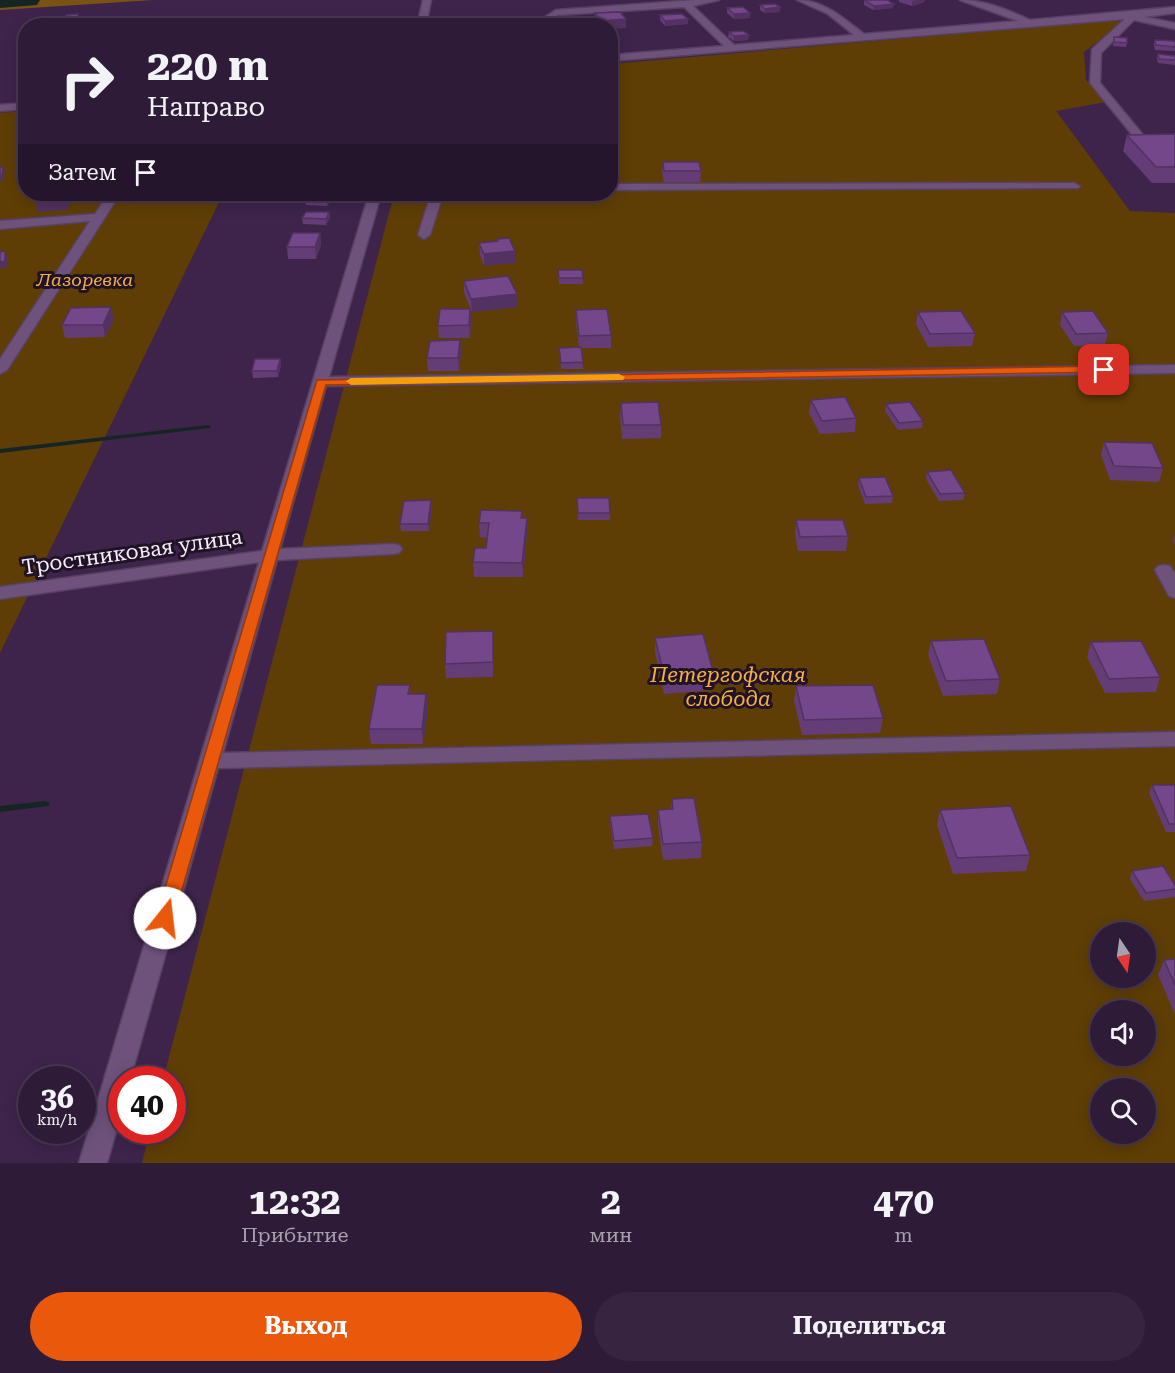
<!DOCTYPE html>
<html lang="ru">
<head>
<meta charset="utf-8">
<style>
  :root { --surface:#2e1b38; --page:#362440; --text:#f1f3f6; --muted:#a7a1ae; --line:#493953; --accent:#ea580c }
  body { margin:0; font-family:"Roboto Serif",serif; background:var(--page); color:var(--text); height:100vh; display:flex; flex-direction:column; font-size:22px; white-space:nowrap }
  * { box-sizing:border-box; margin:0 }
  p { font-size:20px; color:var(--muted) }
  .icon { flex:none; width:33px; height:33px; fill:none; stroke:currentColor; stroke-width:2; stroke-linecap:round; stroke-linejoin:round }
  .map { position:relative; height:1163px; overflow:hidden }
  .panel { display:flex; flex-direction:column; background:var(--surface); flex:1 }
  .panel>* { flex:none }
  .guide { position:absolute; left:18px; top:18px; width:600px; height:183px; border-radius:24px; box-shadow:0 3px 15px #0003,0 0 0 2px var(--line); background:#2e1b38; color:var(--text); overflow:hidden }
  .needle { width:39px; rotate:167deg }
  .controls { position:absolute; left:1090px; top:922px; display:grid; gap:12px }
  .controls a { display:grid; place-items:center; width:66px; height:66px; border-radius:50%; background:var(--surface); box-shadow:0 3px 15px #0003,0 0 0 2px var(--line); font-size:30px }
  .speed { position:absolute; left:18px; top:1066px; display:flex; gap:12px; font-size:30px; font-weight:700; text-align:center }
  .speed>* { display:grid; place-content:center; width:78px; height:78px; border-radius:50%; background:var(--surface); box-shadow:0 3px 15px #0003,0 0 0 2px var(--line); line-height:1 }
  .speed small { font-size:15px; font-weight:400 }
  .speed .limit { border:9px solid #d22; background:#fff; color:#111 }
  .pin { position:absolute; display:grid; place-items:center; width:51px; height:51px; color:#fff; margin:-26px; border-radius:12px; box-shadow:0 3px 9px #0006 }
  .me { position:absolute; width:66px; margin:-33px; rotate:16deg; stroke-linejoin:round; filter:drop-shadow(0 0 4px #0008) }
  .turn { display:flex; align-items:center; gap:21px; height:126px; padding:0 30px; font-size:27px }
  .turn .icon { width:78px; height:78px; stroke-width:2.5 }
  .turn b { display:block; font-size:42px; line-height:51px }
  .then { display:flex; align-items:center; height:57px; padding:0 30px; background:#0003; gap:12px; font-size:22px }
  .eta { display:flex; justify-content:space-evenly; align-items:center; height:102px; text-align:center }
  .eta b { font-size:36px; font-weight:700; line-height:42px }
  .cta { display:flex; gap:12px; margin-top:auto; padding:12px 30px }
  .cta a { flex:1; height:69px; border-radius:36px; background:var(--accent); color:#fff; font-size:24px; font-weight:700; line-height:69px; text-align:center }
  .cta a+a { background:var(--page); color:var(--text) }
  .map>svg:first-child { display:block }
</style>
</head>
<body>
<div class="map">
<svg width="1175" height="1163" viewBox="0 0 1175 1163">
  <rect width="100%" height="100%" fill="#3e244b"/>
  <path fill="#5e3e05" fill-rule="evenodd" d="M1116 20 1123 23 1084 52 1086 80 1106 102 1056 111 1130 211 1175 213V1163H142L150 1131H172V1080H163L394 194H610L611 64ZM1101 933H1146V978H1101ZM1101 1011H1146V1056H1101ZM1101 1089H1146V1134H1101Z
    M25 111 26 194H223L0 653V113Z"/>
  <path fill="#7a5313" d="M0 0H153L0 10Z"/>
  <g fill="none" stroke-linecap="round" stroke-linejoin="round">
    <path fill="#142524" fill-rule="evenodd" d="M208 425 210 426 211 427 210 428 0 453V449Z
      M45 801 48 802 50 804 48 806 0 812V806Z"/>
    <path fill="#142524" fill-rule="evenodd" d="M0 0H40L37 5 0 8Z"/>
    <defs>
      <path id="minor" d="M423 0H431L426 26H417Z
        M696 0H719L693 6 734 45 854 35 828 14 797 0C824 0 843 18 864 34L1018 21 960 0C985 0 1008 10 1030 20L1175 7V13L1144 17 1175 23V29L1134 20 1101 53 1100 83 1148 141 1143 144 1139 143 1090 83 1092 49 1125 19 610 61V55L724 46 684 7 558 15 551 20 555 26H546L542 19 556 10Z
        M26 103V109L0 111V105Z
        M1074 183 1080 186 1078 188 610 190V184Z
        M108 194H120L7 370 0 374V359L90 221 0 229V221L95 214Z
        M369 194H381L329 377 1175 365V373L326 386 280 549 393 544 399 545 402 549 399 553 393 554 277 560 223 753 1175 732V746L218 768 130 1080H122V1111L107 1163H79L259 562 0 599V587L262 551Z
        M431 194H443L430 235 424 239 418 235Z
        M1164 565 1170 566 1175 574V598L1169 596 1155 570 1158 566Z"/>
    </defs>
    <use href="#minor" stroke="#574161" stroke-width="3"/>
    <use href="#minor" fill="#6e527c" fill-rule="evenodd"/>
  </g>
  <path fill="#643d77" d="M864 0 893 8 873 10 864 5Z
    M899 0H925L924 2 912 6 899 2Z
    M760 5 780 12 765 13 760 10Z
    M727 8 750 13V18L734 19 727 13Z
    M595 13 626 28 610 26H597L595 22Z
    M660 15 688 24 665 26 660 20Z
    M729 32 748 40 734 41 728 37Z
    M1114 37 1127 43 1126 47 1113 46Z
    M1155 40 1175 41V51L1155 50 1154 44Z
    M1158 54 1175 56V65L1158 63 1157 59Z
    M1175 134V183H1152L1123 151 1127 135Z
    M663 162 701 171 700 182H664L662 173Z
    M333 197 327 206 306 205 305 199Z
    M329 212 330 218 326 225 303 224 302 218Z
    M320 233 321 245 316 259H288L287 247Z
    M497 239 515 251V263L484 266 480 255 479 243 497 241Z
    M558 270H582L583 284H559Z
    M464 281 517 307 472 312 464 293Z
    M470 309 471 321 470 338H439L438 326Z
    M576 310 611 335V348H581L583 369H561L559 348 579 347 576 323Z
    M918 312 975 333 972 346 928 347 916 324Z
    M1062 312 1108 333 1105 345 1074 346 1060 325Z
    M114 320 105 337 65 338 62 325Z
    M460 340 461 353 459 371H428L427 358Z
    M280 359 281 365 278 377 253 378 252 371Z
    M811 400 856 418 855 432 820 434 809 413Z
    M621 403 661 425V438L622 439 620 416Z
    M886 404 923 421 922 428 898 430 885 411Z
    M1104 442 1163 468 1159 482 1110 480 1101 455Z
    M927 472 965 493 963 500 939 501 926 479Z
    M859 478 893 496 892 503 865 504 858 485Z
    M577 498 610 513V520H578Z
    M431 500 432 507 429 531H401L400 524Z
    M522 511V518L527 532 523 577H474L473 562 486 548 487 538 480 537 479 523Z
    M796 520 848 536 846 551H798L795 534Z
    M1175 534V544L1173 542Z
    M493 631V677L446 678 445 664Z
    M655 638 714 675 713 690 664 694 655 652Z
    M931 641 1000 679 997 694 943 696 928 655Z
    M1091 642 1160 677 1156 692 1105 693 1087 657Z
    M410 685V694H426L428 709 423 744H371L369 729Z
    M796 686 883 718 880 733 802 735 794 701Z
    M1152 785H1175V832H1166L1149 793Z
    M672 799 702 842 701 858 663 860 658 825V810L671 809Z
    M940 810 1030 855 1026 871 953 874 937 825Z
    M610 816 653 838 652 846 614 849 610 824Z
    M1132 871 1175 885V897L1144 901 1130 879Z
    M1175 959V1014L1158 975 1164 960Z"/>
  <path fill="#513261" d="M917 0H925L924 2 912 6V1Z
    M894 4 893 8 873 10 874 6Z
    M780 7V12L765 13V9Z
    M750 13V18L734 19V14Z
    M78 14 79 23 67 24 66 19Z
    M626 19V28L610 29V26H601V21Z
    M688 19V24L665 26V21Z
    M749 35 748 40 734 41V36Z
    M610 38H616L615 47 610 48Z
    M3 167 5 172 3 180 0 181V175Z
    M66 194H71L68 210 38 212 35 201Z
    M331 194H332L333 197 327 206 326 200Z
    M329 212 330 218 326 225V219Z
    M320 233 321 245 316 259 315 247Z
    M5 251 7 257V267L0 268V262Z
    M515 251V263L484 266V254Z
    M517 294V307L472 312 471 299Z
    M111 307 114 320 105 337 103 325Z
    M470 309 471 321 470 338 469 325Z
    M460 340 461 353 459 371 458 358Z
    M280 359 281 365 278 377 277 371Z
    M431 500 432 507 429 531 428 524Z
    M527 518V532L523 577 522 563Z
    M493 631 494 646 493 677Z
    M426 694 428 709 423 744 422 729Z"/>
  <path fill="#74478a" stroke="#513261" stroke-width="1.5" d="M864 0H887L894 4 874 6Z
    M775 4 780 7 765 9 760 5Z
    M743 7 750 13 734 14 727 8Z
    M620 12 626 19 601 21 595 13Z
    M78 14V18L66 19V15Z
    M682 14 688 19 665 21 660 15Z
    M542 23 543 26 510 25Z
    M743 31 749 35 734 36 729 32Z
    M610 32 616 38H610Z
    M1114 37 1127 38V43L1114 42Z
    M1155 40 1175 41V47L1156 45Z
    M1158 54 1175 56V60L1159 59Z
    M1175 134V167H1156L1127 135Z
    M663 162H699L701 171H664Z
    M0 167H3L2 175H0Z
    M37 194H66V198L35 201Z
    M309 194H331L326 200 305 199Z
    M306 212H329L326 219 302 218Z
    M293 233H320L315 247H287Z
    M509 238 515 251 484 254 479 243 498 241 497 239Z
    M5 251V261L0 262V252Z
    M558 270H582L583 278H559Z
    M508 276 517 294 471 299 464 281Z
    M111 307 103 325H62L71 308Z
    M440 309H470L469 325 438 326Z
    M607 309 611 335 579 336 576 310Z
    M961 311 975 333 930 334 918 312Z
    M1093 311 1108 333 1076 334 1062 312Z
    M460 340 458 358H427L430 341Z
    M581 347 583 362 561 363 559 348Z
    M255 359H280L277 371H252Z
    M845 397 856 418 822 421 811 400Z
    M658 402 661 425H623L621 403Z
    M910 402 923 421 899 423 886 404Z
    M1104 442 1152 443 1163 468 1114 466Z
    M951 470 965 493 940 494 927 472Z
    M885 477 893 496 866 497 859 478Z
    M577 498H609L610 513H578Z
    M431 500 428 524H400L404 501Z
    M481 510 522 511 521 518H527L522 563 473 562 475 548H486L489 523H479Z
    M796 520H843L848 536 800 537Z
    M493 631V662L445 664 446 632Z
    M703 634 714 675 665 679 655 638Z
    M984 639 1000 679 946 681 931 641Z
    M1141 641 1160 677 1109 679 1091 642Z
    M377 685H410L408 694H426L422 729H369Z
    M873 685 883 718 804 720 796 686Z
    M1152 785H1175V824H1169Z
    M694 798 702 842 663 844 658 810 673 809 672 799Z
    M1011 806 1030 855 957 858 940 810Z
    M648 814 653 838 614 841 610 816Z
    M1163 866 1175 885V889L1146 893 1132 871Z
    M1175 959V985L1164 960Z"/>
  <path fill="#ea580c" stroke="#983908" stroke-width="1.5" d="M1104 366 1109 370 1108 372 326 385 174 918 171 922 165 925 158 922 156 918 317 380Z"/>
  <path fill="#f59e0b" d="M619 374 625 377 623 380 351 385 346 381 351 378Z"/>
  <g text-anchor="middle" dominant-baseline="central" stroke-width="6" stroke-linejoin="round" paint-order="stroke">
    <g font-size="18" font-style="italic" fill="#f6af44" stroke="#1f1325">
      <text x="85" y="279">Лазоревка</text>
    </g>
    <g font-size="21" fill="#f7edfc" stroke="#1f1325">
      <text transform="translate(132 552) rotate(-8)">Тростниковая улица</text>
    </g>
    <g font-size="21" font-style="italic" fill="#f6af44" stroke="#1f1325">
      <text x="728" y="675">Петергофская<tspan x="728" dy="24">слобода</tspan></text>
    </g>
  </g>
</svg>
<div class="controls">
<a><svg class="needle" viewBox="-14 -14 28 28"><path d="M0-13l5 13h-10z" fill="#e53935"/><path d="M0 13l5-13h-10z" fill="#a7a1ae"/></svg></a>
<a><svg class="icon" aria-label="sound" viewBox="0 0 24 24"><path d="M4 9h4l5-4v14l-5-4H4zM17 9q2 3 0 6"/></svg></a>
<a><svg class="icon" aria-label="search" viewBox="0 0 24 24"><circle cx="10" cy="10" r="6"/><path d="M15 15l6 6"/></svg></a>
</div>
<div class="speed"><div>36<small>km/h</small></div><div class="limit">40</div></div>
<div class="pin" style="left:1104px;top:370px;background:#d93025"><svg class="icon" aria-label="arrive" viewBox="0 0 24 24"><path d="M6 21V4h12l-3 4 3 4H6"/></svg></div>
<svg class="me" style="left:165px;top:918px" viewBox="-20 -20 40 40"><circle r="19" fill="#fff"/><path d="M0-13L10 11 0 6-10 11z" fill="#ea580c"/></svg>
<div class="guide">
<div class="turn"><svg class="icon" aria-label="right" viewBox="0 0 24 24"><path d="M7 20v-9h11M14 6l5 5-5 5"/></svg><div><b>220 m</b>Направо</div></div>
<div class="then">Затем<svg class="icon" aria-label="arrive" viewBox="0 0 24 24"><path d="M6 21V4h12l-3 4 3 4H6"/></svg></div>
</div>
</div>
<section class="panel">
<div class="eta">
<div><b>12:32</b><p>Прибытие</p></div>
<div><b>2</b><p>мин</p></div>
<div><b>470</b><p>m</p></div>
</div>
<div class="cta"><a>Выход</a><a>Поделиться</a></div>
</section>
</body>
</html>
